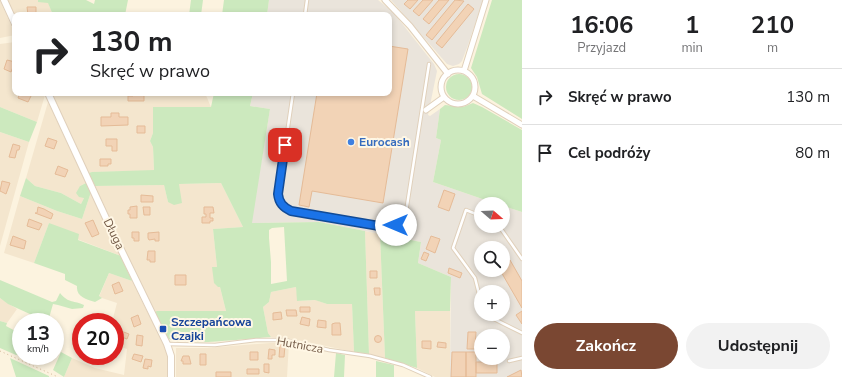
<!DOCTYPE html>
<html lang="pl">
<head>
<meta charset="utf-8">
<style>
  :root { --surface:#fff; --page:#f2f2f2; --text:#202124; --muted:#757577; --line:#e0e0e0; --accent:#7a4732 }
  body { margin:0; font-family:"Nunito Sans",sans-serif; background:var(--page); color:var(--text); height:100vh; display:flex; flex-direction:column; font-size:15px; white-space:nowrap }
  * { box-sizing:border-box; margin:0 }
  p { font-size:13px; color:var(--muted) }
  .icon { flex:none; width:22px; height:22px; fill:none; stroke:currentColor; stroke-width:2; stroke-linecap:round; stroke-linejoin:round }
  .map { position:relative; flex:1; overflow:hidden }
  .panel { display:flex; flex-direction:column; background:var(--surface); width:320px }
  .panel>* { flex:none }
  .guide { position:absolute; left:12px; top:12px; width:380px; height:84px; border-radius:8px; box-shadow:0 2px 6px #0003; background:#fff; color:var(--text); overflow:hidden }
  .needle { width:26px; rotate:109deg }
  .fabs { position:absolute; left:474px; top:197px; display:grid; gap:8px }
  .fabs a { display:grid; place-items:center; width:36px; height:36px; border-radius:50%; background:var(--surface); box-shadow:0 2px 6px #0003; font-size:20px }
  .speed { position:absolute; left:12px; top:313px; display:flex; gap:8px; font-size:20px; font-weight:700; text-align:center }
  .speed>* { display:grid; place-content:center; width:52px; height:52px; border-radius:50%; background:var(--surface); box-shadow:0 2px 6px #0003; line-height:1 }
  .speed small { font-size:10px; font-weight:400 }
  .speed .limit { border:6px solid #d22; background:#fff; color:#111 }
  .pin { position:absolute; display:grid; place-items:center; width:34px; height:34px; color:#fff; margin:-17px; border-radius:8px; box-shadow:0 2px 6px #0006 }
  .me { position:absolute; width:44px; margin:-22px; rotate:270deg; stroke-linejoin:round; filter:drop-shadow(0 0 3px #0008) }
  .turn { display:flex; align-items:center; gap:14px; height:84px; padding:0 12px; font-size:18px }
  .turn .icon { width:52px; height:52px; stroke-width:2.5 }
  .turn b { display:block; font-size:28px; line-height:34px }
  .eta { display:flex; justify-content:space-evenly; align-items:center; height:68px; text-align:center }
  .eta b { font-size:24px; font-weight:700; line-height:28px }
  .button { display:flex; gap:8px; margin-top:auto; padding:8px 12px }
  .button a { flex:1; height:46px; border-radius:24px; background:var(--accent); color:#fff; font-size:16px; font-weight:700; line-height:46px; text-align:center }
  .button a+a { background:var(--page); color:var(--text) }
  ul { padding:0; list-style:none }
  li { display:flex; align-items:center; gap:12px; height:56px; padding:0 12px; border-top:1px solid var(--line) }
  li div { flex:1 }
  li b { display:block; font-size:15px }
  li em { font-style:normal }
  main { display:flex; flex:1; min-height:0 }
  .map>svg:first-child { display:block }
</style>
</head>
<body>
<main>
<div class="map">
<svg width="522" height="377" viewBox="0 0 522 377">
  <rect width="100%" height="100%" fill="#fcf3df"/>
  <path fill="#f4e6ce" d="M7 0H38V2H48L53 15H15V16Z
    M0 1 15 34V35L0 38Z
    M15 42V93H44L45 95 37 122 0 107V44Z
    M51 93H205L211 107H153V133L150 141 153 147 154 171 92 172 88 173Z
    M48 102 86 183 80 186 84 198 81 204 61 193 35 186 26 178Z
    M0 132 29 142 0 246Z
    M221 183 243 227 213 229 217 267H213L220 287 226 311H157L154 312 95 186 164 185 168 202 178 184Z
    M91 192 121 256 77 239 49 223 34 263 4 253 20 196 57 211 82 219Z
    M365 231 380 234 385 358 369 354Z
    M109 273 132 281 167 352 168 359V377H64L72 358 95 368 124 375 127 349 115 345V322H112L117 303 99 297Z
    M296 287 298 301 316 300 327 304H352L354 352 293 339 271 337 268 333 263 307 269 302 271 292Z
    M0 298 17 309 7 323 0 321Z
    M415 311H450V377H435L417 368Z
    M270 343H289L287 377H176V348H207Z"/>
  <path fill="#eae4db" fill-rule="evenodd" d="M269 0H378L393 12 434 64 437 71 428 115 430 116 440 109 436 138 441 140 433 182 497 204H481V226H503V206L522 212V377H450L451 277 418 263 421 242 319 222 251 223 270 109 250 106 253 93H389V15H267ZM481 248H503V270H481ZM481 292H503V314H481ZM481 336H503V358H481Z
    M391 0H483L468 45 462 61 459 64 453 66 447 64Z"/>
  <path fill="#cce9be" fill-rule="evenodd" d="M38 0H86L94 4 95 0H128L125 15H53L48 3 38 2Z
    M191 0H203L201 15H189Z
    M224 0H269L267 15H222Z
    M492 0H522V119L482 94 477 77 471 68Z
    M446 87a13 13 0 1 1 26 0a13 13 0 1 1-26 0Z
    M214 93H253L250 106 270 109 252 223 319 222 365 231 369 354 354 352 352 304H327L315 300 297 301 296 287 271 292 269 302 263 307 268 333 271 337C254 338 179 347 169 339 162 334 158 320 154 312L157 311H226L220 287H218L214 283 212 267H217L213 229 243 227 221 183 179 184 182 203 174 205 168 202 164 185 95 186 88 173 92 172 154 170 153 147 150 141 153 133V107H211ZM284 227 287 281 271 284V262L269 238V230L272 228Z
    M473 103 482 107 522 130V212L503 206V204H497L433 182 441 140 436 138 440 109 445 105 463 107Z
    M0 107 37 122 29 142 0 132Z
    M26 178 35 186 61 193 81 204 84 198 79 197 76 193 80 186 86 183 91 192 82 219 57 211 20 196Z
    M49 223 79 234 78 240 121 256 132 281 109 273 99 296 102 298 95 302C86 299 76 297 77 286L65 280V274L34 263Z
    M380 234 421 242 418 263 451 277 450 311H415L417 368 385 358Z
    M0 280 52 302 56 301 60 293C69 304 74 300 84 305L83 308 72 309 58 305 53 304 49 318 32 315 8 304 0 298Z
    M0 321 7 323 6 326 21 334V349L19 354 16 355 0 348Z
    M61 352 72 358 64 377 53 370Z
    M336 353 345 355 344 377H334Z
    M10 358 49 376V377H16Z
    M376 361 394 365V377H376Z"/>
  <path fill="#f2d3b6" stroke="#e5bb97" d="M408 0H418L410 9 404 4Z
    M423 0H433L419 16 413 11Z
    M439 0H449L429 24 423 19Z
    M455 0 464 1 432 40 426 35Z
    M468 4 474 9 442 48 436 43Z
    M27 7H36V15H28Z
    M389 46 408 49 383 203 312 191 309 207 299 205 317 93H389Z
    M7 60 15 62 11 72 4 69Z
    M20 93 32 94 28 102 18 98Z
    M133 93H144V101H128V96H133Z
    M111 113H119V117H128V125L101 126V117H111Z
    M137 126H145V133H137Z
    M48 138 57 141 54 149 45 146Z
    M106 139H117V151H112V146H106Z
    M13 144 20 146 19 150H17L15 158 9 157Z
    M100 159H111V164H108V166H100Z
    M58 166 68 170 65 177 55 174Z
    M2 181 10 183 6 194 0 191Z
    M444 190 455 194 449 211 438 207Z
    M141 195 153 196V202H141Z
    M137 206V218H130V214H128V210H130V207Z
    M38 207 44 209 53 214 51 219 35 213H37Z
    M143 207H150V215H144Z
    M204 207H213L214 213H210V218H213V221H210V223H202V217H206V214H204Z
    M29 219 42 224 39 230 27 226Z
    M93 220 99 234 92 237 85 223Z
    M132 232H139V241H134V238H132Z
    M159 232V241H155V239L149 240 148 238V233Z
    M13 236 26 241 24 249 10 245Z
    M431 236 440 239 435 253 426 249Z
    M148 251H155V262H150V260H147Z
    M424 252 429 254 426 261 421 259Z
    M510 260 522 281V308L500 270H503V264Z
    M449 268 462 273 460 278 448 273Z
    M370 271H377V278H370Z
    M175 275H186V285H175Z
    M119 282 123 291 115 294 112 285Z
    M374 288H380V295H375Z
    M300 307H310V312H300Z
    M286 310H296L297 316H287Z
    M522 311V324L516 315Z
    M281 312 282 319 273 320V313Z
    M138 315 141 324 134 327 131 318Z
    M302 317 310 319 309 326 300 324Z
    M318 320 326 321V328L317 327Z
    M335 323H340L341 335H332V324Z
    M121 331 129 334 127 339 119 336Z
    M468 332H476L475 349H467Z
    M137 335 143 336 142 346 136 345Z
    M374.5 339a3.5 3.5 0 1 1 7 0a3.5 3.5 0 1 1-7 0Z
    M422 341H431V349L422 348Z
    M438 342 446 343V348L437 347Z
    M280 345H285L284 357H279Z
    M269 349 275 350V355H272V359H268Z
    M250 352H258V360H250Z
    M452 352H466V377H451Z
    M466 352H476V377H466Z
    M134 354 143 356 141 362 132 359Z
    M200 354H206V365H200Z
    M183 356H189L191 364H183V361H181Z
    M145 359 152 360 151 367 148 366V369L143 368Z
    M476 362H497V373H476Z
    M264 364H269V373L264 372Z
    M247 369H259V374H247Z
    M521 370 522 377H507Z
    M216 372H231V377H216Z"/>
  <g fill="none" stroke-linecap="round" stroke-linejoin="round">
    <defs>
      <path id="service" d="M305 15 307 0
        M293 93 278 194C279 203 283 207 291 211L390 227 400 222 406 212 429 64
        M481 216 466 210 453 248 475 278 481 302
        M499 226 522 259
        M484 314 522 333
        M168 344 215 345 256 340H285L329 350 370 356 403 365 430 377
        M509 361 522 358"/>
      <path id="minor" d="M385 0 410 26 448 74
        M441 87a17 17 0 1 1 34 0a17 17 0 1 1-34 0Z
        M464 71 486 0
        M473 96 522 125
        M426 110 444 97"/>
      <path id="tertiary" d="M4 0 15 24
        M48 93 111 229 167 344 171 356V377"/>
    </defs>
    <use href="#service" stroke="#e0d0bb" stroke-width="4.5"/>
    <use href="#minor" stroke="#e0d0bb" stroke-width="7"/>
    <use href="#tertiary" stroke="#e0d0bb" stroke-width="8"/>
    <path stroke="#d6b69a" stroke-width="1" stroke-dasharray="1 3" stroke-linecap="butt" d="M0 351 58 377"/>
    <use href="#service" stroke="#fff" stroke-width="2.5"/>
    <use href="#minor" stroke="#fff" stroke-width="5"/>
    <use href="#tertiary" stroke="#fff" stroke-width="6"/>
  </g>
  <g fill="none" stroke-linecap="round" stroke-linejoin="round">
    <defs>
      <path id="route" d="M285 145 278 194C279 203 283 207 291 211L385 227 396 225"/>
    </defs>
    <use href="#route" stroke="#114b97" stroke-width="10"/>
    <use href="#route" stroke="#1a73e8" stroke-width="7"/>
  </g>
  <circle fill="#3f7fe0" stroke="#fff7e5" stroke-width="1.5" cx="351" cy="142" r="4"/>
  <rect fill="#1a4fb4" stroke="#fff7e5" stroke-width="1.5" x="159" y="325" width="8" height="8" rx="2"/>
  <g text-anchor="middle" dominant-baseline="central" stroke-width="4" stroke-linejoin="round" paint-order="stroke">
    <g font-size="12" font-weight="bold" fill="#366cbe" stroke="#fff7e5" text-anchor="start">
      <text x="359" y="142">Eurocash</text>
    </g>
    <g font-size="12" fill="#735a47" stroke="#fff7e5">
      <text transform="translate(114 234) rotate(64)">Długa</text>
      <text transform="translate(300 345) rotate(10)">Hutnicza</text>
    </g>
    <g font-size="12" font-weight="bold" fill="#164399" stroke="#fff7e5" text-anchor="start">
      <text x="171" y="322">Szczepańcowa<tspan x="171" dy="14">Czajki</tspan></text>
    </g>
  </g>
</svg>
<div class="fabs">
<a><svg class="needle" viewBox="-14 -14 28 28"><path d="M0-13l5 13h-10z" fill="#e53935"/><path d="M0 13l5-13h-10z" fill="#757577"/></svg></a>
<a><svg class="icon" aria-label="search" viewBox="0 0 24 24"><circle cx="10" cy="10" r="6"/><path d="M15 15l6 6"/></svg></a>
<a>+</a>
<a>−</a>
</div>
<div class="speed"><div>13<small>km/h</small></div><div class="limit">20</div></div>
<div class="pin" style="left:285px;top:145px;background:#d93025"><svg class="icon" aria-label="arrive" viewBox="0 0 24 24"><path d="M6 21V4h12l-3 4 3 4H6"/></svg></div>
<svg class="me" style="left:396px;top:225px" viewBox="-20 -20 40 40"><circle r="19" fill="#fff"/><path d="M0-13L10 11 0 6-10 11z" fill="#1a73e8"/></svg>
<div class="guide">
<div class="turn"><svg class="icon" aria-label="right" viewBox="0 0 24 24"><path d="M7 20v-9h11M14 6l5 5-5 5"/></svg><div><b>130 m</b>Skręć w prawo</div></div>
</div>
</div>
<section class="panel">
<div class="eta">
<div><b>16:06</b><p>Przyjazd</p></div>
<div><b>1</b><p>min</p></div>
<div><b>210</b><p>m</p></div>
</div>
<ul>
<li><svg class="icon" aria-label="right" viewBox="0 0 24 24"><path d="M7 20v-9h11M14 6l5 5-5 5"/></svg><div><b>Skręć w prawo</b></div><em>130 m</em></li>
<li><svg class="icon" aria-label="arrive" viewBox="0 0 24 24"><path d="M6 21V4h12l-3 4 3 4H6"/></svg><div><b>Cel podróży</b></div><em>80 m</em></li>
</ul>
<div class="button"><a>Zakończ</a><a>Udostępnij</a></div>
</section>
</main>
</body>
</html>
